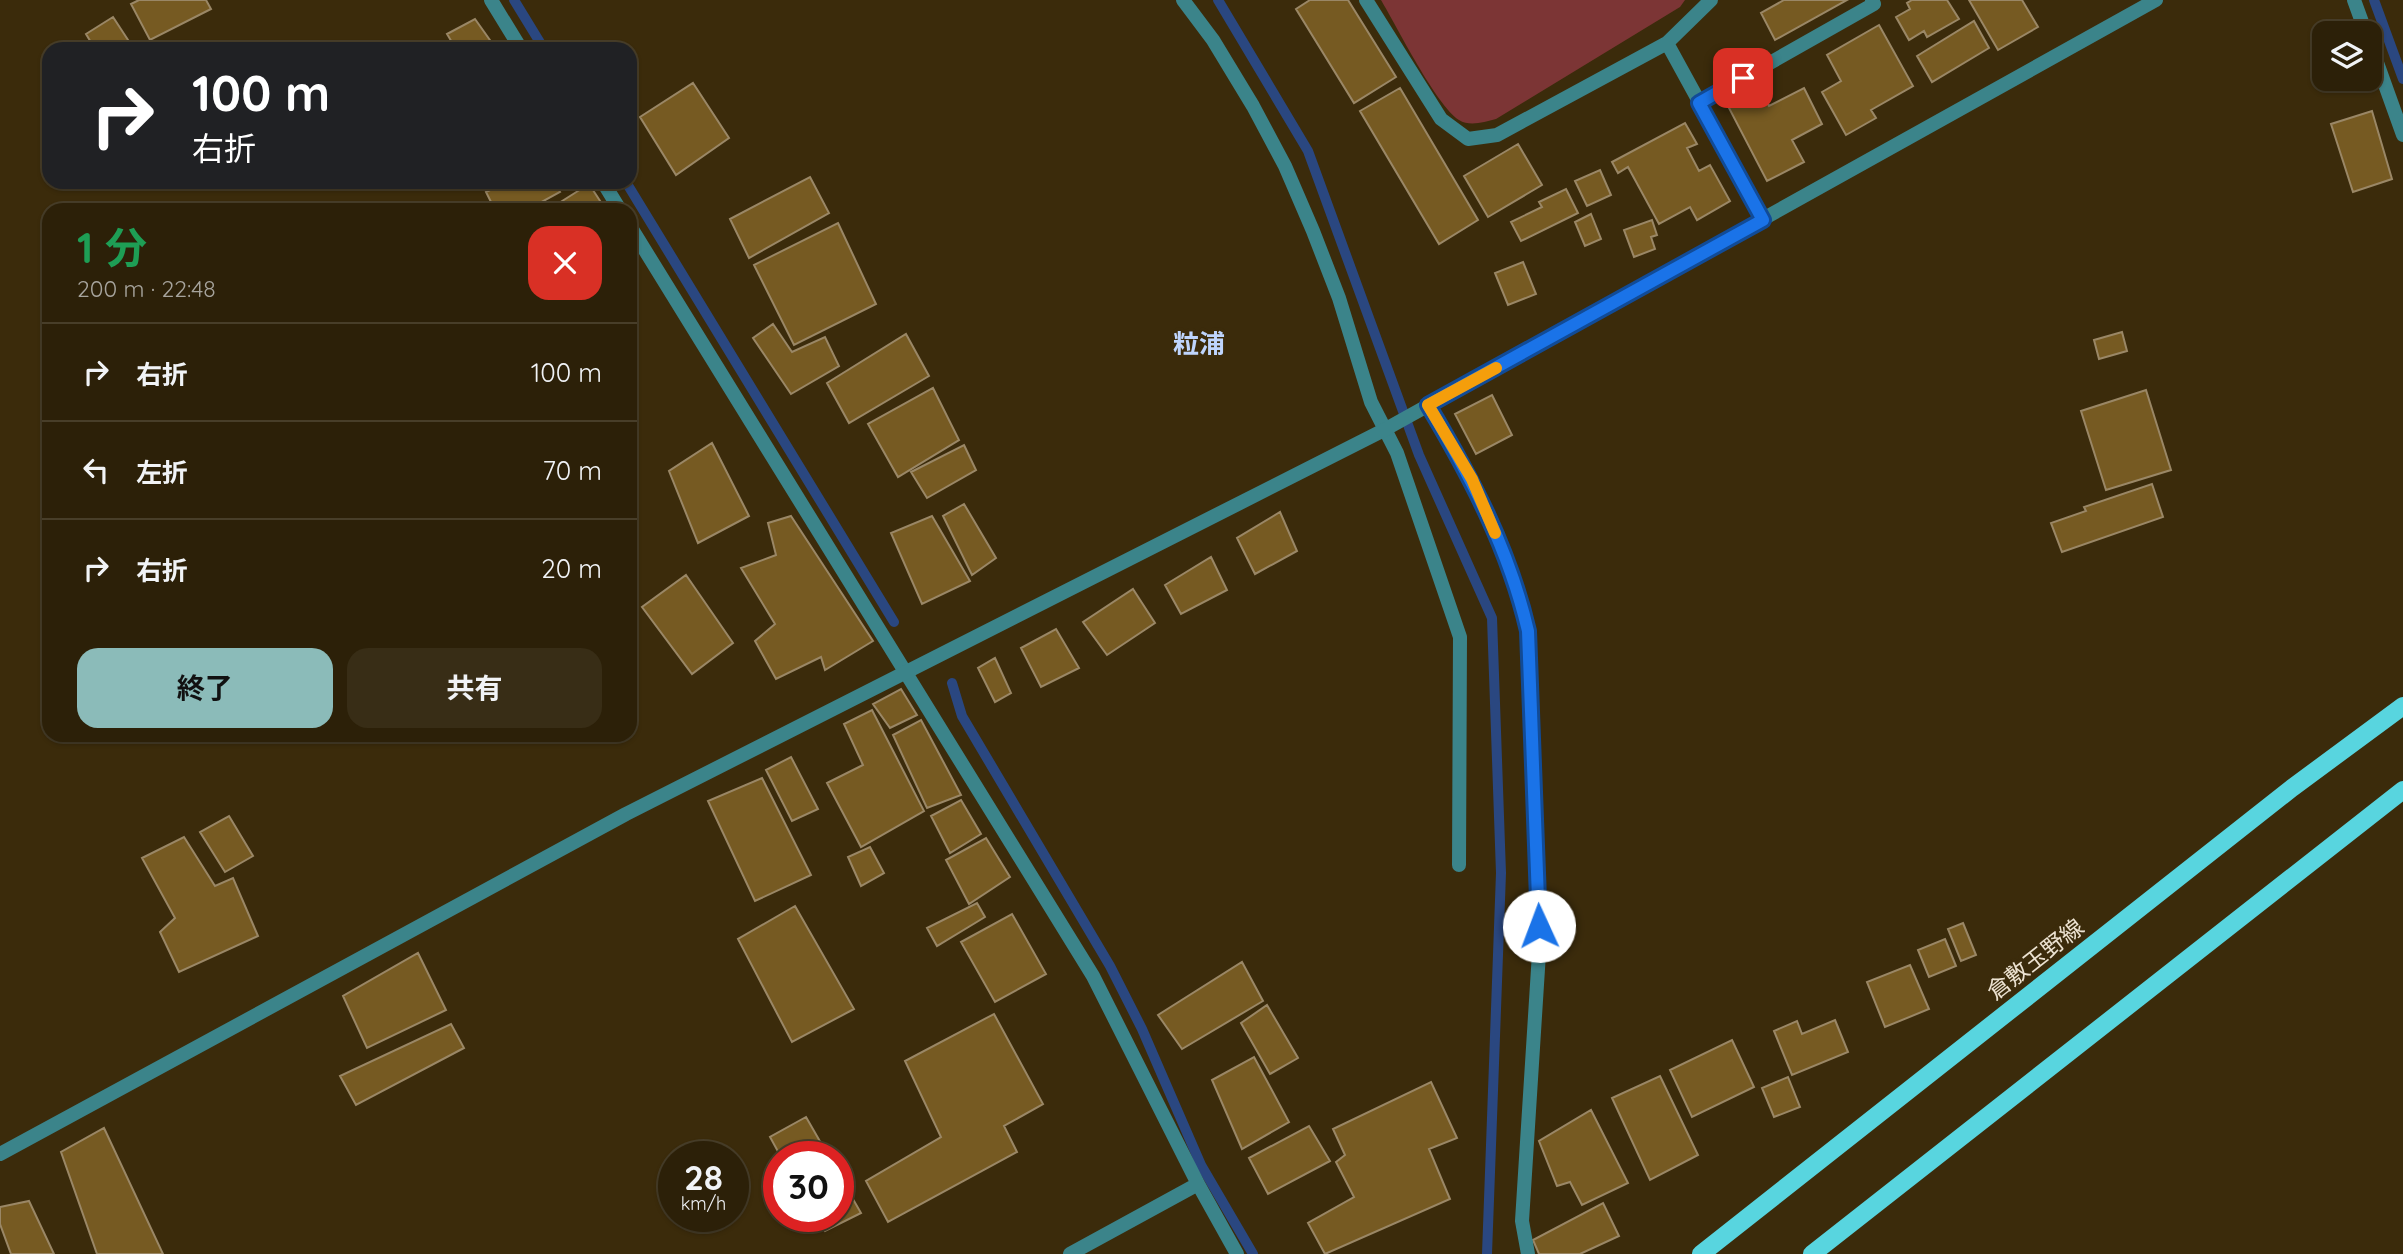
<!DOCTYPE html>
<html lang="ja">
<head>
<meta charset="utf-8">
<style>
  :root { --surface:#2c2008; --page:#382d16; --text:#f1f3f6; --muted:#a6a39c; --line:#483e29; --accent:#8bbbb9 }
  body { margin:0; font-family:Quicksand,"Noto Sans JP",sans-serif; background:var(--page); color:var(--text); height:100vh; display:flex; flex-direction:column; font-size:26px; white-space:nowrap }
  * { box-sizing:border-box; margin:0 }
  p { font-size:23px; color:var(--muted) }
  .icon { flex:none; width:38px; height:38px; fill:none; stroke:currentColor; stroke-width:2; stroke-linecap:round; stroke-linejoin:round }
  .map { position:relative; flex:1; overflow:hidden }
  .side { position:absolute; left:42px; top:203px; width:595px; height:539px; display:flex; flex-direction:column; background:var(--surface); border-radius:21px; box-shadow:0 2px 5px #0004,0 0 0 2px var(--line) }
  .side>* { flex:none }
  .hud { position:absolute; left:42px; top:42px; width:595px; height:147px; border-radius:21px; box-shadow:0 2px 5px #0004,0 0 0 2px var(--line); background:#202124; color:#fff; overflow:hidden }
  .buttons { position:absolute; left:2312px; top:21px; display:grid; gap:14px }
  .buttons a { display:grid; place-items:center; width:70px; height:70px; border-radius:14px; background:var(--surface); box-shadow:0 2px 5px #0004,0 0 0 2px var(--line); font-size:35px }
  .speed { position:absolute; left:658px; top:1141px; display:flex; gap:14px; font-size:35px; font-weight:700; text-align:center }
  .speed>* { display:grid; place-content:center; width:91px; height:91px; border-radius:50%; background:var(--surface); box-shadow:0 2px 5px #0004,0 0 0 2px var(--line); line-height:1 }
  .speed small { font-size:18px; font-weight:400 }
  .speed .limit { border:10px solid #d22; background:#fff; color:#111 }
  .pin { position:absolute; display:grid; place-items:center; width:60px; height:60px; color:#fff; margin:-30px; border-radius:14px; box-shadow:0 4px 10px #0006 }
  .me { position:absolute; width:77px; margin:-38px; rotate:358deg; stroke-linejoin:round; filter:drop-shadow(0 0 5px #0008) }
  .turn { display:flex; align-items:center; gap:24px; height:147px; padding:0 35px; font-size:32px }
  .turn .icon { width:91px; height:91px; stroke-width:2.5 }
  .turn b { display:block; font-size:49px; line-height:60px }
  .round { display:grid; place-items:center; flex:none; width:74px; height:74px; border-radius:21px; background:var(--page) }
  .overview { display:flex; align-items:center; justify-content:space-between; height:119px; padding:0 35px }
  h1 { font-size:42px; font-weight:700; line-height:52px; color:#1e9e55 }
  .button { display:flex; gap:14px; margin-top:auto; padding:14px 35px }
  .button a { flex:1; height:80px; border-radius:21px; background:var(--accent); color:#111; font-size:28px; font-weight:700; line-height:80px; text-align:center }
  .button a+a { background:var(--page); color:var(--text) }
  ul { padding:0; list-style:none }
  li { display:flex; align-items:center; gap:21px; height:98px; padding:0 35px; border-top:2px solid var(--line) }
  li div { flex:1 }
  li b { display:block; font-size:26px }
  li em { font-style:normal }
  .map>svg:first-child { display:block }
</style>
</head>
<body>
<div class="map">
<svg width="2403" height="1254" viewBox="0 0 2403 1254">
  <rect width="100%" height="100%" fill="#3b2b0b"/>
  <path fill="#7c3535" d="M1381 0H1685L1680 7 1496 119C1484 122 1470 127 1459 120 1436 105 1397 27 1381 0Z"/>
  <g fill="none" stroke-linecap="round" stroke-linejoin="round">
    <path stroke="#2a4780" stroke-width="10" d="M514 0 544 49
      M1218 0 1308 151 1419 455 1492 618 1501 873 1487 1254
      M2374 0 2403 79
      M626 182 894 622
      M952 683 962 716 1110 966 1142 1029 1201 1165 1253 1254"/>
  </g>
  <path fill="#765a22" stroke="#9a8766" stroke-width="2" d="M139 0H206L211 9 150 40 131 4Z
    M1310 0H1348L1396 77 1354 103 1296 9Z
    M1784 0H1847L1775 40 1761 13Z
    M1912 0H1947L1959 19 1927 37 1924 31 1909 40 1896 17 1910 9 1907 3Z
    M1969 0H2022L2038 27 1998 50Z
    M113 17 132 46 128 49H95L86 34Z
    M475 19 492 43 483 49H456L447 34Z
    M1974 21 1989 48 1932 82 1917 56Z
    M1879 25 1913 86 1871 110 1876 118 1846 135 1822 92 1841 81 1827 55Z
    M693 83 729 138 676 175 640 117Z
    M1400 88 1478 220 1439 244 1360 111Z
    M1804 88 1822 124 1792 140 1804 162 1767 181 1729 108 1761 91 1769 106Z
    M2372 111 2392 179 2353 192 2331 124Z
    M1685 123 1697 144 1687 148 1699 171 1710 165 1730 201 1697 220 1690 207 1659 224 1628 167 1618 173 1612 162Z
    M1518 144 1542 185 1488 217 1464 176Z
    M1600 170 1611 195 1587 206 1575 181Z
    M810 177 829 213 749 258 730 219Z
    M507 182H553L560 192 527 210H495L486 192Z
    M589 184 606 210H548Z
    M1566 189 1578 213 1521 241 1511 222 1542 207 1539 202Z
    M1591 214 1601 239 1585 246 1575 222Z
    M1652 220 1657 235 1651 237 1655 249 1634 257 1624 230Z
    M838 223 876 304 794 345 754 265Z
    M1523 262 1536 294 1508 305 1495 273Z
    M773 324 792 352 825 337 839 366 791 394 753 338Z
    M2122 332 2127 351 2099 359 2094 340Z
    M906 334 929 376 849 423 827 383Z
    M933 388 959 440 898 477 868 424Z
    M2146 390 2171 470 2106 490 2081 411Z
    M1492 395 1512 435 1476 454 1455 414Z
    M712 443 749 516 698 543 669 471Z
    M964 445 976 470 927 498 911 472Z
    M2152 484 2163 517 2062 552 2051 523 2086 511 2084 507Z
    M964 504 996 558 972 575 943 516Z
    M1280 512 1297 551 1255 574 1237 538Z
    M791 516 873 641 825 670 821 657 776 679 755 641 775 624 741 568 776 555 768 523Z
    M932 516 970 581 922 604 891 533Z
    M1211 557 1227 590 1181 614 1165 585Z
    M686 575 733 643 692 674 642 607Z
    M1133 589 1155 623 1107 655 1083 622Z
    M1056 629 1079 668 1041 687 1021 648Z
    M995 658 1011 693 995 702 978 668Z
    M901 689 917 715 890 728 873 704Z
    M872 710 924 811 861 847 827 783 863 765 844 724Z
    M921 720 961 795 927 808 893 735Z
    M791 757 818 809 792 821 766 770Z
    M762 778 811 875 755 901 708 801Z
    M961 800 981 834 950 853 931 816Z
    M229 816 253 856 225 872 200 832Z
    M184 837 215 886 233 878 258 936 179 972 160 932 175 918 142 858Z
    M986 838 1010 877 969 904 946 860Z
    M870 847 884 873 861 886 848 857Z
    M977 903 985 917 937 946 927 928Z
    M795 906 854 1009 792 1042 738 939Z
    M1012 914 1046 974 995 1002 961 942Z
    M1963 923 1976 955 1961 961 1948 929Z
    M1945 939 1956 966 1929 977 1918 950Z
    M418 953 446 1010 367 1048 343 996Z
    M1242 962 1263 1001 1182 1049 1158 1015Z
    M1910 965 1929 1009 1885 1027 1867 982Z
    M1267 1005 1298 1058 1270 1074 1241 1023Z
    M994 1014 1043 1104 1004 1126 1017 1152 888 1222 866 1181 941 1137 905 1061Z
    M1835 1020 1848 1052 1792 1075 1774 1031 1797 1021 1802 1034Z
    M451 1024 464 1048 356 1105 340 1076Z
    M1732 1040 1754 1087 1692 1117 1670 1070Z
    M1254 1057 1289 1122 1242 1149 1212 1080Z
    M1660 1076 1698 1155 1650 1180 1612 1098Z
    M1788 1077 1800 1107 1774 1117 1762 1088Z
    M1431 1082 1457 1138 1429 1149 1450 1199 1325 1254 1308 1223 1354 1197 1336 1162 1345 1155 1333 1129Z
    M1591 1110 1628 1183 1582 1205 1570 1182 1557 1186 1539 1141Z
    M806 1117 829 1157H781L770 1137Z
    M1309 1126 1330 1161 1268 1194 1249 1158Z
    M104 1128 163 1254H97L61 1152Z
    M838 1173 861 1213 825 1231 816 1216H838Z
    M29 1201 54 1254H11L0 1224V1207Z
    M1603 1203 1619 1236 1580 1254H1539L1533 1240Z"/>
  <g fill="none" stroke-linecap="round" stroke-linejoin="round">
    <path stroke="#3b848a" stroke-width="14" d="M1366 0 1441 119 1468 139 1497 135 1667 43 1711 0
      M1667 43 1764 220"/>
    <path stroke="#3b848a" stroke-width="14" d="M491 0 521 49
      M1183 0 1213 40 1253 106 1285 166 1313 231 1339 298 1371 402 1397 453 1460 637 1459 865
      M2354 0 2366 33
      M2370 43 2403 135
      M1699 103 1874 4 1872 0
      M603 182 620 210
      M630 226 1093 976 1198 1184 1237 1254
      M1428 405C1470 477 1510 549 1528 631L1539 953 1522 1221 1528 1254
      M1070 1254 1198 1184"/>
    <path stroke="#3b848a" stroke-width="14" d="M0 1154 626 814 1384 430 2156 0"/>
    <path stroke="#58d5df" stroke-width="18" d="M1701 1254 2292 788 2403 706
      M1812 1254 2403 790"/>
  </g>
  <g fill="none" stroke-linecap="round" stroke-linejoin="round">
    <defs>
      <path id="route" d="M1539 926 1528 631C1509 549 1471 477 1428 405L1763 220 1699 103 1743 78"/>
    </defs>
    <use href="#route" stroke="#114b97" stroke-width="18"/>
    <use href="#route" stroke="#1a73e8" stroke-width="12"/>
    <path stroke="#f59e0b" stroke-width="12" d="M1495 533 1472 479 1428 405 1496 368"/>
  </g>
  <g text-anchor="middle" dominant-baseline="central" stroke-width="7" stroke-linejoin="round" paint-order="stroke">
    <g font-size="23" fill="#ece2d1" stroke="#3b2b0b">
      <text transform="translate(2035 959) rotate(-38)">倉敷玉野線</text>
    </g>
    <g font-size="26" font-weight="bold" fill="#bfd5fd" stroke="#3b2b0b">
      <text x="1199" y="343">粒浦</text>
    </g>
  </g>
</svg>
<div class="buttons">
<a><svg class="icon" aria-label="layers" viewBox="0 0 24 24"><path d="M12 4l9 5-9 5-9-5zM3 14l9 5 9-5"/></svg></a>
</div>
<div class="speed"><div>28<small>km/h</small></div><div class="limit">30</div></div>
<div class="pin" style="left:1743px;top:78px;background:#d93025"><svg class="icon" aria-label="arrive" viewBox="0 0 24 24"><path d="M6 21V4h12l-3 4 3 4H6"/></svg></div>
<svg class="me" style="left:1539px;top:926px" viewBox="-20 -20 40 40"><circle r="19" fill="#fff"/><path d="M0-13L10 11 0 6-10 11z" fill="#1a73e8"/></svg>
<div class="hud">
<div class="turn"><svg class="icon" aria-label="right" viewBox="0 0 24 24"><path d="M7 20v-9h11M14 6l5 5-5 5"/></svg><div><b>100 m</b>右折</div></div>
</div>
<section class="side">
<div class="overview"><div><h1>1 分</h1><p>200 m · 22:48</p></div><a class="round" style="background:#d93025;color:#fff"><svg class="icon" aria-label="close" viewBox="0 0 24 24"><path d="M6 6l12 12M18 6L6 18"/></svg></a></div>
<ul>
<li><svg class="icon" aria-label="right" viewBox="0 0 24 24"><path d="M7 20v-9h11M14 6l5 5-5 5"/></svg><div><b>右折</b></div><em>100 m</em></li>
<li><svg class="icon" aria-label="left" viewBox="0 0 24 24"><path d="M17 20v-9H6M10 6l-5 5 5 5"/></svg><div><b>左折</b></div><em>70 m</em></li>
<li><svg class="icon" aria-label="right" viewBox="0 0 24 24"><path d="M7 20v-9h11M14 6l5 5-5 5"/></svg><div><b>右折</b></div><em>20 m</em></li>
</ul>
<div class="button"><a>終了</a><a>共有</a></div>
</section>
</div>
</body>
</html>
